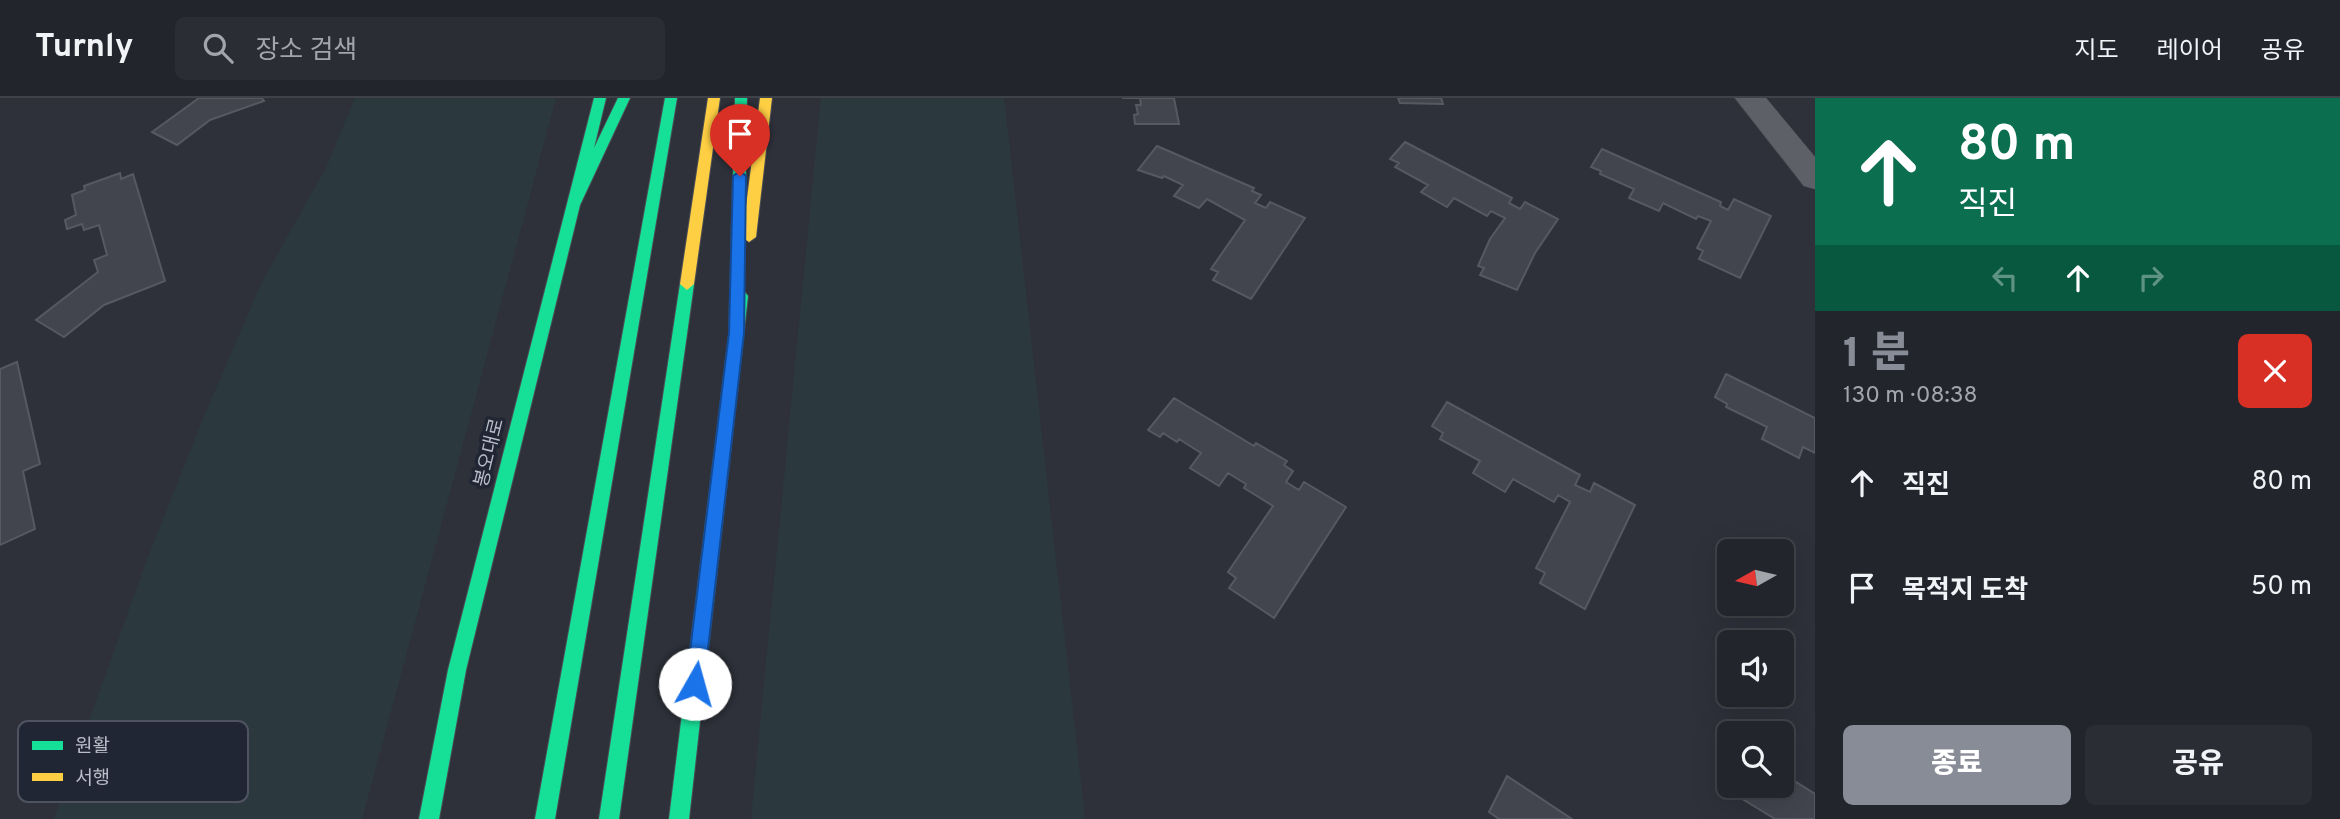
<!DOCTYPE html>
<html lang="ko">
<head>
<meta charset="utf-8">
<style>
  :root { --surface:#22252c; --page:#2a2d34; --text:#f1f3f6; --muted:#a2a5a9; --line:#3f4248; --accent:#888c97 }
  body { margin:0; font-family:Overpass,"Noto Sans KR",sans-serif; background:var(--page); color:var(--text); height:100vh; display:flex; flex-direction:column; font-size:26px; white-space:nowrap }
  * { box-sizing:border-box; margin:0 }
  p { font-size:23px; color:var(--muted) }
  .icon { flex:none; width:38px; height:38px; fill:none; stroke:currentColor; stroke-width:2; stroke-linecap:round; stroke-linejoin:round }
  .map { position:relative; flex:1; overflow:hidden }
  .details { display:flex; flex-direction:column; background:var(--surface); width:525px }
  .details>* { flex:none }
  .hud { background:#0b6e4f; color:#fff; overflow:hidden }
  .needle { width:46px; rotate:262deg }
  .buttons { position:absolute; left:1717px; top:441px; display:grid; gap:14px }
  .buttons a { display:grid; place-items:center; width:77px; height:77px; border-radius:10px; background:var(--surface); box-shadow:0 7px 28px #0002,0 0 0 2px var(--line); font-size:35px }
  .pin { position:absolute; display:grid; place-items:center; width:60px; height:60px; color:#fff; margin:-72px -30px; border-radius:50% 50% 50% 0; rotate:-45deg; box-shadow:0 0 7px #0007 }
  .pin .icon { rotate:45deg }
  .me { position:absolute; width:77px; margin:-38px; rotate:7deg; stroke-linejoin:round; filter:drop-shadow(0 0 5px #0008) }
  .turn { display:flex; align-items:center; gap:24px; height:147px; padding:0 28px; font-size:32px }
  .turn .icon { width:91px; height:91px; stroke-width:2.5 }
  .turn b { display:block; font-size:49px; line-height:60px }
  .lanes { display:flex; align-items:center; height:66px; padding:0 28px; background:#0003; justify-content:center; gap:35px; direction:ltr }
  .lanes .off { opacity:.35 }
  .round { display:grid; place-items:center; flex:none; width:74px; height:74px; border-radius:10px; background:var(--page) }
  .head { display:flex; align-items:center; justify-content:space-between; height:119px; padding:0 28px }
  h1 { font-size:42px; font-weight:800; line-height:52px; color:var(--accent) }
  .button { display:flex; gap:14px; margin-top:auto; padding:14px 28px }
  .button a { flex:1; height:80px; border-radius:10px; background:var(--accent); color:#fff; font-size:28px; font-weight:800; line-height:80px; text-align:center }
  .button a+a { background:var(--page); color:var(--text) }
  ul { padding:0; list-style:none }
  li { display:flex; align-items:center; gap:21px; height:105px; padding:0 28px }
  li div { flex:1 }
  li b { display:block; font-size:26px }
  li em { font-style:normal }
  header { display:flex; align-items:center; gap:42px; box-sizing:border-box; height:98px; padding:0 35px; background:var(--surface); border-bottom:2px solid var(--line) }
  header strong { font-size:33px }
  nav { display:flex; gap:38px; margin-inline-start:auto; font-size:24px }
  .search { width:490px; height:63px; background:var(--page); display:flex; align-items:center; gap:18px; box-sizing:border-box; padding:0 24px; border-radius:10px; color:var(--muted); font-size:26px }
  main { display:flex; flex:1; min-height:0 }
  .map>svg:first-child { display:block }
</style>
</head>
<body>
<header>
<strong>Turnly</strong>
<div class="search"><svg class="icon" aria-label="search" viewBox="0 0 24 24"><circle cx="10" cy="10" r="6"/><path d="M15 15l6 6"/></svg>장소 검색</div>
<nav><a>지도</a><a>레이어</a><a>공유</a></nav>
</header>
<main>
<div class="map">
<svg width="1815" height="721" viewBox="0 0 1815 721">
  <rect width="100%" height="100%" fill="#2e313a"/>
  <path fill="#2b393f" d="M355 0H556L362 721H54L145 467 205 316 262 184 327 68Z
    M821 0H1004L1085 721H751Z"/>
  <path fill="#42454e" stroke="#565961" stroke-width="2" d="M199 0H262L264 3 210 22 177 47 152 34Z
    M1122 0H1174L1179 26H1135L1134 17 1138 16 1136 7H1141L1140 0Z
    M1398 0H1441L1443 6 1400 5Z
    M1405 44 1512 100 1509 105 1520 111 1525 104 1558 121 1535 155 1517 192 1480 177 1484 170 1478 168 1490 141 1505 120 1491 113 1487 118 1454 100 1447 109 1421 94 1428 87 1395 69 1399 65 1390 61Z
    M1157 48 1254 90 1252 93 1261 97 1255 105 1266 110 1270 104 1305 120 1251 201 1213 182 1218 174 1211 171 1245 122 1207 101 1199 110 1174 98 1183 87 1164 78 1162 80 1138 72Z
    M1602 51 1721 104 1720 108 1728 112 1734 101 1771 118 1740 180 1699 161 1703 153 1697 150 1711 123 1698 118 1696 121 1663 105 1659 113 1629 100 1634 91 1600 76 1601 73 1591 69Z
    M120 75 121 81 133 76 165 183 104 207 64 239 36 222 98 174 94 162 107 157 99 127 84 132 82 126 67 131 65 122 76 117 72 97 85 92 84 88Z
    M17 264 40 366 23 373 35 431 0 447V271Z
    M1726 276 1815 320V355L1803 349 1799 360 1762 341 1767 329 1726 309 1727 306 1715 299Z
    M1174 300 1254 348 1256 345 1287 363 1284 367 1293 373 1286 384 1299 392 1304 384 1346 409 1274 520 1229 490 1236 480 1228 474 1273 408 1244 390 1246 386 1228 375 1219 388 1190 370 1201 355 1179 341 1177 344 1163 335 1160 339 1148 332Z
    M1447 304 1580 377 1575 387 1590 394 1594 385 1635 407 1585 511 1540 485 1545 475 1536 470 1570 404 1558 397 1554 404 1513 381 1505 394 1473 375 1480 363 1440 341 1443 335 1432 328Z
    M1729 649V686L1717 678Z
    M1782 675 1815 696V721H1775L1731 694V688H1782Z
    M1507 678 1572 721H1499L1489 714Z"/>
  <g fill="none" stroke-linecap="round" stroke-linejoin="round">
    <defs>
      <path id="street" d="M1735 0H1766L1815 59V91L1804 88Z"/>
      <path id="fast" d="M594 0H606L594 50 618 0H630L580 107 466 572 439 721H419L448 572Z
        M665 0H677L555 721H535Z
        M735 0H747L744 193 748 198 689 721H669L729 236Z
        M687 180 694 186 619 721H599L680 186Z"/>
      <path id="slow" d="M708 0H720L694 186 687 192 680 186Z
        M760 0H772L756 139 749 144 742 139Z"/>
    </defs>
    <use href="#street" stroke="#4b4e56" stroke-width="1"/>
    <use href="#fast" stroke="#4b4e56" stroke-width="2"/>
    <use href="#slow" stroke="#4b4e56" stroke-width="2"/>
    <use href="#street" fill="#5e6068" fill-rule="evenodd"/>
    <use href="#fast" fill="#16e098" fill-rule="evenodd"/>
    <use href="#slow" fill="#ffcf43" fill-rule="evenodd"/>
  </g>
  <path fill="#1a73e8" stroke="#114b97" stroke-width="2" d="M740 73 746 78 744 235 704 586 701 592 695 595 689 592 686 586 729 235 733 78Z"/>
  <g text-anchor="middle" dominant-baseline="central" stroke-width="7" stroke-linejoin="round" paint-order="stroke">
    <g font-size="19" fill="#b9bdc9" stroke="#212634">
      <text transform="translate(490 355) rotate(-76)">봉오대로</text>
    </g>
  </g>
  <rect x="18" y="623" width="230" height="81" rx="10" fill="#212634" stroke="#4f5361" stroke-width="2"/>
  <rect x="32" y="643" width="31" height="9" fill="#16e098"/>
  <rect x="32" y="675" width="31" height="8" fill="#ffcf43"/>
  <g font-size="19" fill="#b9bdc9">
    <text x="75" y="654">원활</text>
    <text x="75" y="686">서행</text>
  </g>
</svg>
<div class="buttons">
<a><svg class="needle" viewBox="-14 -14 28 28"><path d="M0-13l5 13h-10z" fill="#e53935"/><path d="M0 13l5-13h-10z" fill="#a2a5a9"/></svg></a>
<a><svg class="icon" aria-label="sound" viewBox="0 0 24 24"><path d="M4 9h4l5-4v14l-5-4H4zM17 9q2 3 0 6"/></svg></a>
<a><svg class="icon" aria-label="search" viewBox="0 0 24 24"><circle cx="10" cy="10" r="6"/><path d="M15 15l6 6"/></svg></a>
</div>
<div class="pin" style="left:740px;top:78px;background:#d93025"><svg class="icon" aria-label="arrive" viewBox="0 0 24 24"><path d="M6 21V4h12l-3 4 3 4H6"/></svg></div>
<svg class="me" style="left:695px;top:586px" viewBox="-20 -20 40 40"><circle r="19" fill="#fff"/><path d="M0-13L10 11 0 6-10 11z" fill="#1a73e8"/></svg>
</div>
<section class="details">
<div class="hud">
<div class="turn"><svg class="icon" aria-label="ahead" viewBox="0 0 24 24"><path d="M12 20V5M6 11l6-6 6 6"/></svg><div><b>80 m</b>직진</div></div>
<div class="lanes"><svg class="icon off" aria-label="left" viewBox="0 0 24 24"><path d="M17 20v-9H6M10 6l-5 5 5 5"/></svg><svg class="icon" aria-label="ahead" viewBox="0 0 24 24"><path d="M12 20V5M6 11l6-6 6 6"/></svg><svg class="icon off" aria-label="right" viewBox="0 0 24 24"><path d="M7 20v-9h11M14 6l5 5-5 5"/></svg></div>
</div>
<div class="head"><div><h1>1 분</h1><p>130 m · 08:38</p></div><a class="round" style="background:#d93025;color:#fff"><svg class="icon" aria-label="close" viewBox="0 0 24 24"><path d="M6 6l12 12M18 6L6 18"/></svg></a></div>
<ul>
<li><svg class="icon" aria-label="ahead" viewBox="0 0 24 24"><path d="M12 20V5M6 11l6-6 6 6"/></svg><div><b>직진</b></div><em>80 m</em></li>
<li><svg class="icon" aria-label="arrive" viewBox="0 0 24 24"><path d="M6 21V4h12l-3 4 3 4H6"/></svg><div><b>목적지 도착</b></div><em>50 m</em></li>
</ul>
<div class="button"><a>종료</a><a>공유</a></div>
</section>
</main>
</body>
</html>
